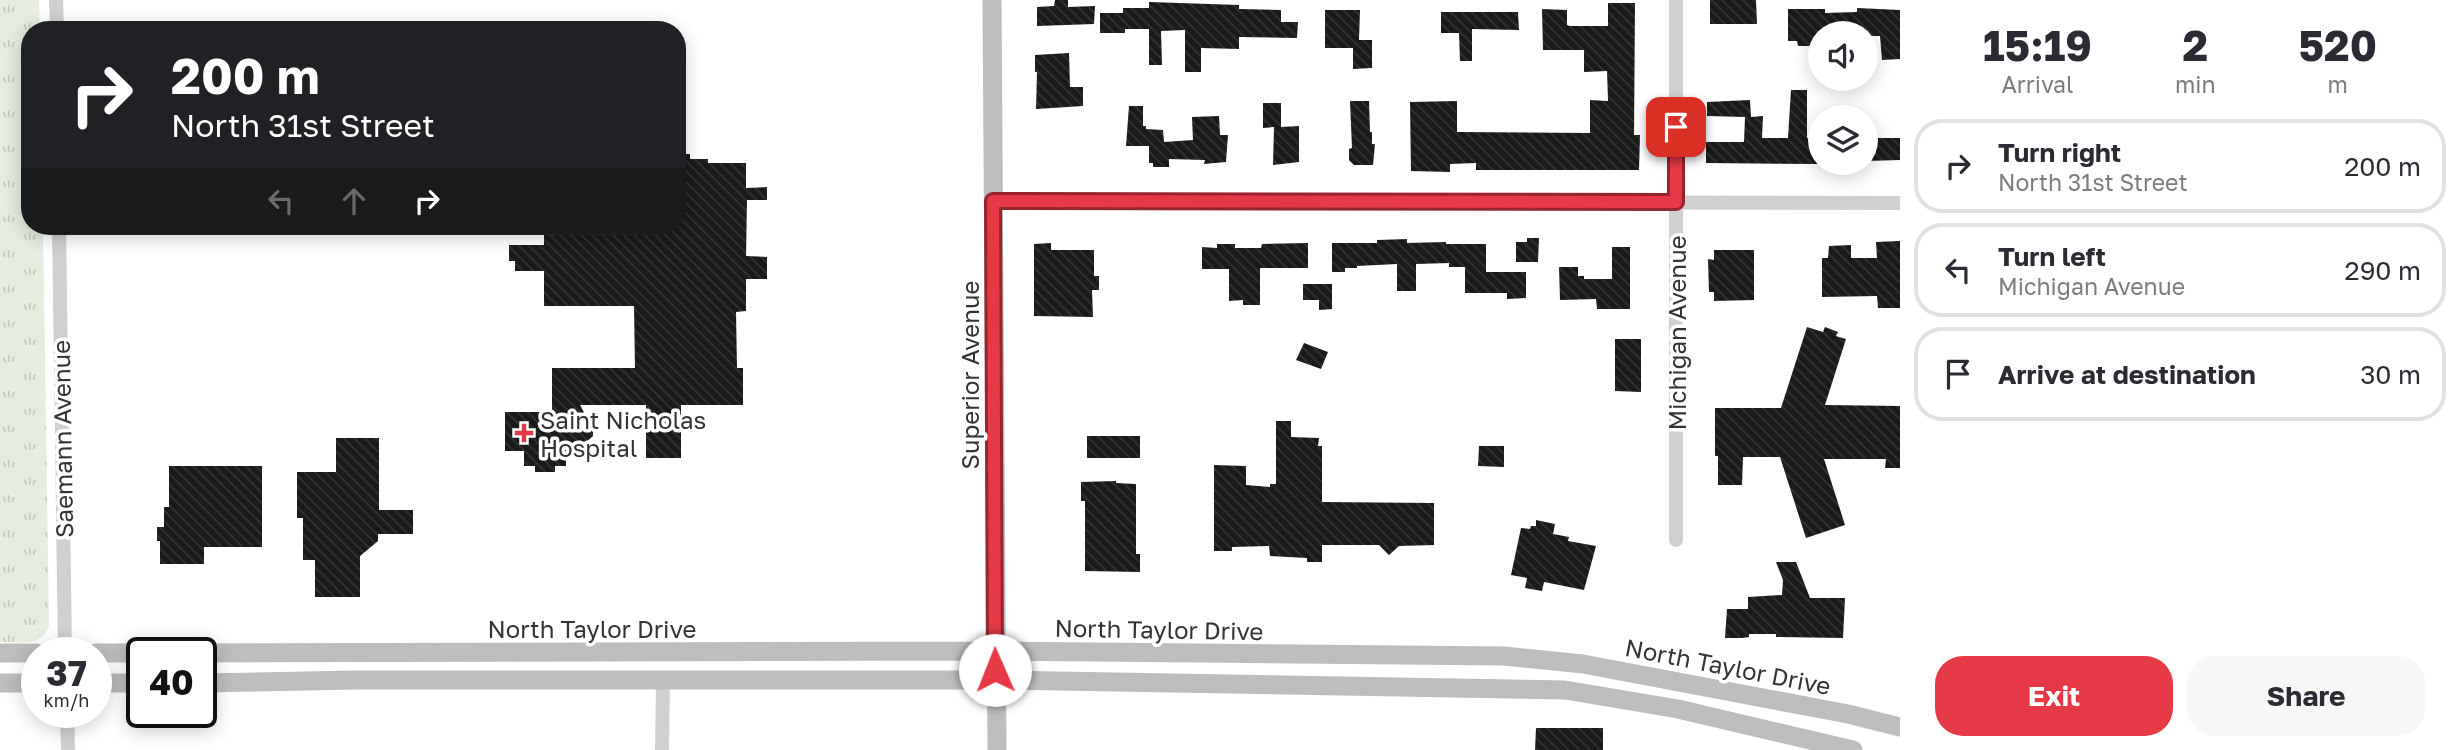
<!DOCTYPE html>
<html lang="en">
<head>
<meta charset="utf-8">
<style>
  :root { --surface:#fff; --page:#f7f7f7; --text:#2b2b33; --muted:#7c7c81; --line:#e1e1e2; --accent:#e63946 }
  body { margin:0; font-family:"Golos Text",sans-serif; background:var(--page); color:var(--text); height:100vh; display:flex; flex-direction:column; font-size:26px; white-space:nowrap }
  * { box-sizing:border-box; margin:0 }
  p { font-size:23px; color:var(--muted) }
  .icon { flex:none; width:38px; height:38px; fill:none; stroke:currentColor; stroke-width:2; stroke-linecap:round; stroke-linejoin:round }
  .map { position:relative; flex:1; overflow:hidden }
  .drawer { display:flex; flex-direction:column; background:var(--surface); width:560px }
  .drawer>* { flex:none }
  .top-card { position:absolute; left:21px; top:21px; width:665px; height:214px; border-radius:28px; box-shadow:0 4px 18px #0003; background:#202124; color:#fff; overflow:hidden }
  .fabs { position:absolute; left:1808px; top:21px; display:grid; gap:14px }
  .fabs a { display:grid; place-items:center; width:70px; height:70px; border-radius:50%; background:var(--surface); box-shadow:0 4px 18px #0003; font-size:35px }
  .speed { position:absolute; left:21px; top:637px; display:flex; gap:14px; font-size:35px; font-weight:700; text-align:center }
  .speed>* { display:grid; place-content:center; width:91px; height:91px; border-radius:50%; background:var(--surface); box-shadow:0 4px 18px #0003; line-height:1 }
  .speed small { font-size:18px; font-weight:400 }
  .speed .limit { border:4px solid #111; border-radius:10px; background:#fff; color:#111 }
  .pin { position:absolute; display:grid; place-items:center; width:60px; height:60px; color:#fff; margin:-30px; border-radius:14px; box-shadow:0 4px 10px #0006 }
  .me { position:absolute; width:77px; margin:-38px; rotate:359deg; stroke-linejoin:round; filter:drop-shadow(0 0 5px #0008) }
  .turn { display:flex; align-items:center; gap:24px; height:147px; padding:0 35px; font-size:32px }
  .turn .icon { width:91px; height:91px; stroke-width:2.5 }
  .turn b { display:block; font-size:49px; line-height:60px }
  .lanes { display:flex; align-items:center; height:66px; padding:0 35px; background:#0003; justify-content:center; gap:35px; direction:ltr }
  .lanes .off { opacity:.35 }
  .eta { display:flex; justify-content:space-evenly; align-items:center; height:119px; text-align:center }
  .eta b { font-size:42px; font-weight:700; line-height:49px }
  .cta { display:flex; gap:14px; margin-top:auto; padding:14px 35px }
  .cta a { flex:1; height:80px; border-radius:28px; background:var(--accent); color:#fff; font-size:28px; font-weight:700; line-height:80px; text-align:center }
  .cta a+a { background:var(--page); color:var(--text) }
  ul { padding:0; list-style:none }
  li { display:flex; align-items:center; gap:21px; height:94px; margin:0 14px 10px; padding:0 21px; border:4px solid var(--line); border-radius:28px }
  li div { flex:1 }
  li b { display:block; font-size:26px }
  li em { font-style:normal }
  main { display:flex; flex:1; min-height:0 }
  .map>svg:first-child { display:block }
</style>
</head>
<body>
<main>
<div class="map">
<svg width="1900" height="750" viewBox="0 0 1900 750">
  <defs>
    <pattern id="park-tufts" width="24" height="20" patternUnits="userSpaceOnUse" patternTransform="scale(1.75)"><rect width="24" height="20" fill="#e6ecdf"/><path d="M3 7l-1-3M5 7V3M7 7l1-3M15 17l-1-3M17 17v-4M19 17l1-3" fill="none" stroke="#c6cbc0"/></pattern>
    <pattern id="building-back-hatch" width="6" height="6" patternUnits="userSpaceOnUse" patternTransform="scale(1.75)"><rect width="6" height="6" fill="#1a1a1a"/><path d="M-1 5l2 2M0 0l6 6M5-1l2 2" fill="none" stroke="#333"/></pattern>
  </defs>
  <rect width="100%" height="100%" fill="#fff"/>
  <path fill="url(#park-tufts)" d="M0 0H39L40 30H30V226H43L49 625C43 648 19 642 0 642Z"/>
  <path fill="url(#building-back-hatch)" d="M1055 0H1068V7L1095 6 1094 24 1037 26V7L1054 6Z
    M1710 0H1756L1757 24H1710Z
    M1149 2 1239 5V9L1281 10V22H1298L1297 38 1239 37V49L1201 48V72H1185V30L1161 31 1162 65H1149V29H1125V33H1100V13H1123V8H1149Z
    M1608 3H1635L1634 135H1640L1639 170H1476V163L1450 164V172L1411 171 1410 102 1457 101V132L1590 133V100L1608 101 1607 71 1584 72V50H1543L1542 9 1567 10V25L1570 26H1608Z
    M1857 8 1900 10V59L1882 60 1880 36H1866V33H1820V46H1798L1797 41H1788V9H1825V13L1857 12Z
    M1325 10H1360L1359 40H1372V68L1353 69V48H1325Z
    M1441 12H1518L1519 30 1472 29V61H1460L1459 33H1441Z
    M1069 53 1070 87H1083V106L1036 109 1037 72H1035V55Z
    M1791 90H1807V138H1820V164L1706 163V142H1744L1745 117 1707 116V102L1750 100 1751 117 1763 116 1762 138H1788Z
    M1350 101H1369L1370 132H1372V144H1375L1373 165H1354L1349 160V149L1352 148Z
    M1263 103H1281V127L1299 126V162L1273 165 1274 127 1263 128Z
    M1129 106H1143V126H1146V129L1163 130 1164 142 1193 140 1192 117 1219 116 1220 135H1228L1226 162 1204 164 1205 160 1169 159V167H1153V163H1149V146H1126Z
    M1867 138H1900V160L1866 161Z
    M677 154H690V159H708V163H746V188L767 187V200H747L746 256 767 257V279H746V311L736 312 737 368H743V405H681V458H646V405H580L593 429V436L585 443V451H566V466H555V472H535V466H524V451H505V412H552V368H635L634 306H544V271H515V261H509V245H544V226H569V232H612V226H677Z
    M1527 238H1539L1538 262H1516V242H1527Z
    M1407 239V243L1446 242V244H1486V272H1526V298L1507 299V293H1465V267H1449V263L1416 264V291H1397V264L1357 266V268H1345V272H1332V243H1377V240Z
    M1900 241V308H1878L1877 296 1822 297V258H1828L1829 246 1851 245V258H1877L1876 242Z
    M1051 243V250H1094V276H1099V290H1092L1093 317 1034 316V244Z
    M1308 243V268H1260V305H1243V300L1229 301V269H1202V247L1217 248V244H1235V248H1261L1262 244Z
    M1612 247H1630V309H1597L1596 299 1560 300 1559 267H1578V276H1584V279H1612Z
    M1714 250H1754V300L1714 301V292H1709L1708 259 1714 260Z
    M1303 284H1332V309L1319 310V300H1303Z
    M1807 327 1823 332 1825 327 1838 332 1836 336 1846 339 1825 405 1900 406V468H1885L1886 459H1824L1845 525 1806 538 1780 457H1743L1742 485H1718V456H1715V408H1781Z
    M1615 339H1641V392L1615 391Z
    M1304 343 1328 352 1321 369 1296 360Z
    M1276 421H1291V437L1319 438 1318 446H1322V502L1434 503V545L1399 546 1389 555 1379 545H1322V562H1307V558L1270 556 1269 546 1232 547V551H1214V465L1246 466V485L1270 487V484H1276Z
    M1087 436H1140V458H1087Z
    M336 438H379V510H413V534H378V541L360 556V597H315V560H303V518H297V472H336Z
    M1479 446H1504V467L1478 466Z
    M169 466H262V547H204V564H160V541H157V527H164V507H169Z
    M1116 481V483L1136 484V554H1140V572L1085 571V501H1081V482Z
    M1536 520 1555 524 1553 534 1569 537 1568 541 1596 546 1584 590 1544 582 1542 591 1525 588 1527 578 1511 575 1521 528 1530 529 1531 526H1536Z
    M1776 562H1796L1810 598H1845L1843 638 1776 637V634H1749V637L1742 638H1725L1727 609H1748V597L1782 595 1783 580Z
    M1536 728H1603V750H1535Z"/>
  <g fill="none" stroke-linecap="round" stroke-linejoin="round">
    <path stroke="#d0d0d0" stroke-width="14" d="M56 0 57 30
      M1676 0V540
      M993 201 1900 203
      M59 226 65 653
      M67 712 68 750
      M662 750 663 681"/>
    <path stroke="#bdbdbd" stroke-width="19" d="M992 0 997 750
      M0 653H37
      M96 653H142
      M201 653 994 651 1504 656 1583 664 1848 714 1900 727
      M0 683H37
      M96 683H142
      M201 683 356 680H995L1565 690 1678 709 1853 750"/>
  </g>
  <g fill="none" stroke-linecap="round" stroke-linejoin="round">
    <defs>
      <path id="route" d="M995 670 993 201 1676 202V127"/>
    </defs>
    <use href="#route" stroke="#96252e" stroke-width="18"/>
    <use href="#route" stroke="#e63946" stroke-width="12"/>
  </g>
  <path fill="#e63946" stroke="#fff" stroke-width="2.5" d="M520.5 422.5h7v7h7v7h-7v7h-7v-7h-7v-7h7z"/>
  <g text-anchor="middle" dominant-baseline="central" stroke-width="7" stroke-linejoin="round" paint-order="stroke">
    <g font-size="24" fill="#333" stroke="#fff">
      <text transform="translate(1676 333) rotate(-90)">Michigan Avenue</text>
      <text transform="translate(969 375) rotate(-90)">Superior Avenue</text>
      <text transform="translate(62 439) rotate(-91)">Saemann Avenue</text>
      <text x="592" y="628">North Taylor Drive</text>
      <text transform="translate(1159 629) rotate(1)">North Taylor Drive</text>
      <text transform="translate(1728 666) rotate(11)">North Taylor Drive</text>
    </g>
    <g font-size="24" fill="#333" stroke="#fff" text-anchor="start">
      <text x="540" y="419">Saint Nicholas<tspan x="540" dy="28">Hospital</tspan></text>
    </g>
  </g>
</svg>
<div class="fabs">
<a><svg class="icon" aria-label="sound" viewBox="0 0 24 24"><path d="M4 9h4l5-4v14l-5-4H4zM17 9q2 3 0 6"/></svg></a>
<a><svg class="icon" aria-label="layers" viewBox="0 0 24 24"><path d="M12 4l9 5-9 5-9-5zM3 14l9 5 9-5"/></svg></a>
</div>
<div class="speed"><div>37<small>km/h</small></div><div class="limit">40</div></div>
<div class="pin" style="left:1676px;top:127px;background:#d93025"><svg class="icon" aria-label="arrive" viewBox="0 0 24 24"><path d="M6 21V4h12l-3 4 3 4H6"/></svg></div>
<svg class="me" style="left:995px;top:670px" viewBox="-20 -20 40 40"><circle r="19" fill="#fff"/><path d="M0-13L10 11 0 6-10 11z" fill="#e63946"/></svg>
<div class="top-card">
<div class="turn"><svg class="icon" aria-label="right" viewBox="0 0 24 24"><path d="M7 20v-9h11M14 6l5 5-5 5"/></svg><div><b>200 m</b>North 31st Street</div></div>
<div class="lanes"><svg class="icon off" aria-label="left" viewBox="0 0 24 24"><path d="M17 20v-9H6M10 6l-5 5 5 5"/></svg><svg class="icon off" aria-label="ahead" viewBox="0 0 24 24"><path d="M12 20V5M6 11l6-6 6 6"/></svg><svg class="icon" aria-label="right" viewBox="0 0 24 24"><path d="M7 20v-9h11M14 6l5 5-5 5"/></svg></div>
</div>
</div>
<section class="drawer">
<div class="eta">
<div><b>15:19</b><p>Arrival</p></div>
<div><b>2</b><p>min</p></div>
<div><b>520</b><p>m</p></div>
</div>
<ul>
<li><svg class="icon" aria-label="right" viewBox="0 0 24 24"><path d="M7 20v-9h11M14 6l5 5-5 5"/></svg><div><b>Turn right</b><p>North 31st Street</p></div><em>200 m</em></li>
<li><svg class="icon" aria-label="left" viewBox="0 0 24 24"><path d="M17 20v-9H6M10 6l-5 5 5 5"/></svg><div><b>Turn left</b><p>Michigan Avenue</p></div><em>290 m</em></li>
<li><svg class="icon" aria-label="arrive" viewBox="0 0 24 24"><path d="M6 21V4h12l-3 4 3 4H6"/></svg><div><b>Arrive at destination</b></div><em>30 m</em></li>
</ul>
<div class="cta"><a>Exit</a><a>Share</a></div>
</section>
</main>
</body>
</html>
